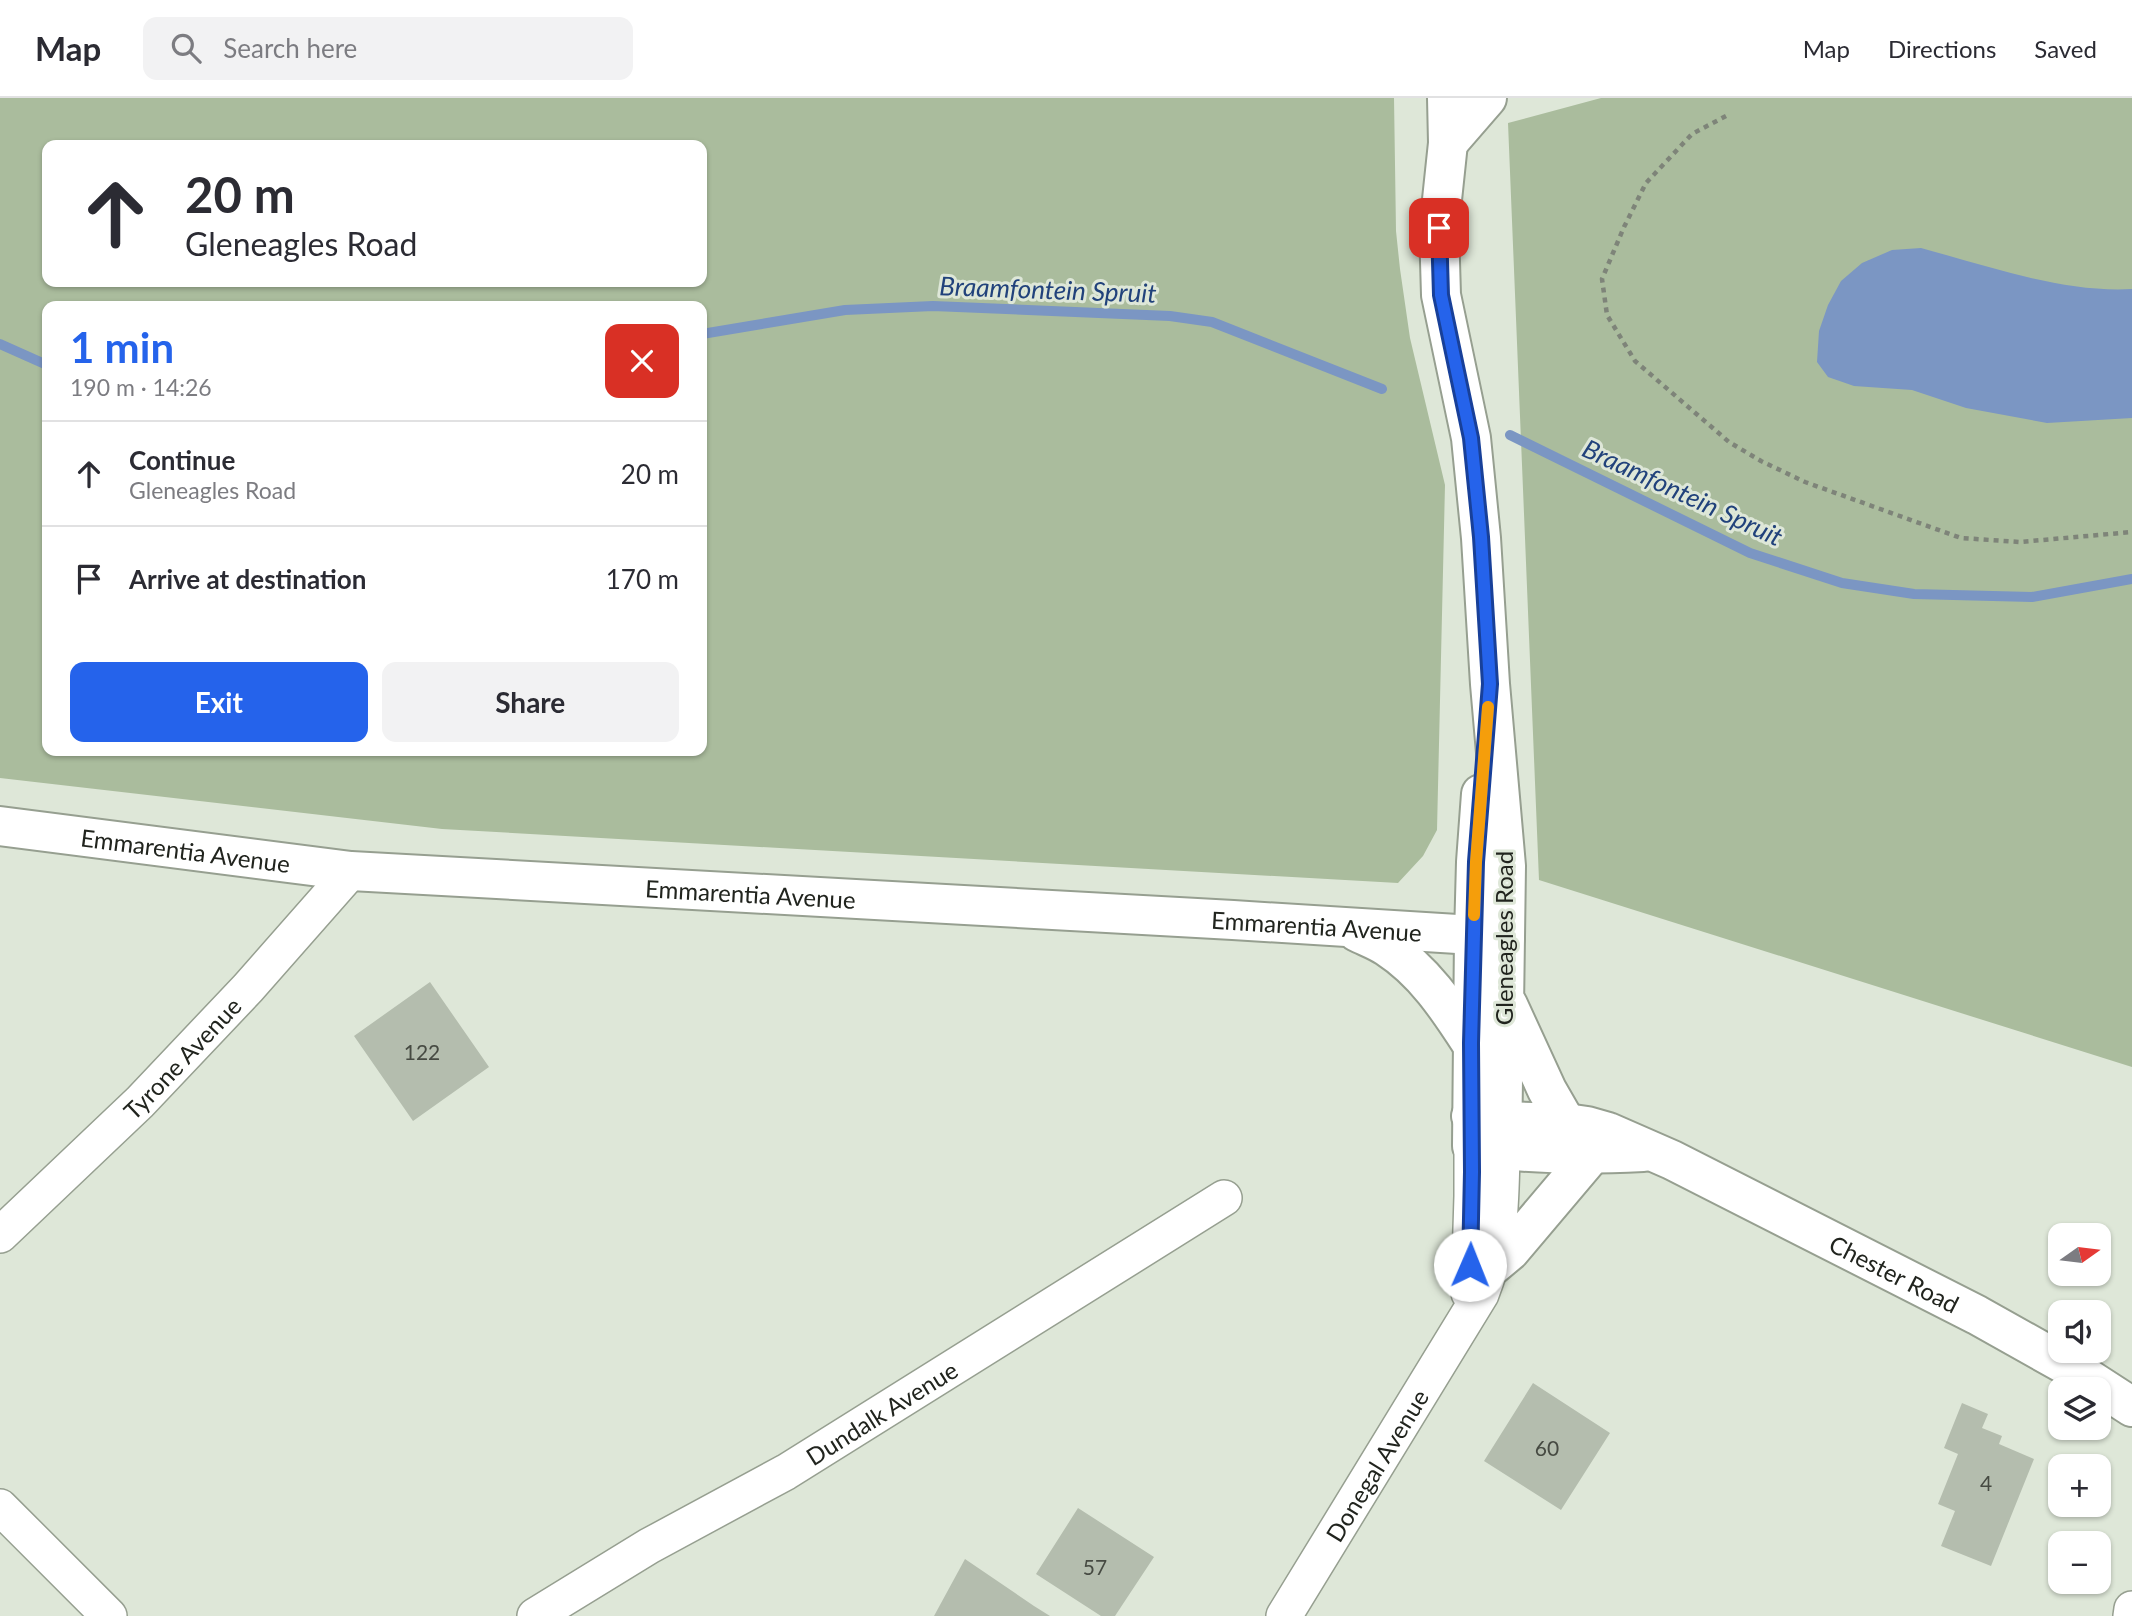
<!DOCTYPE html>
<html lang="en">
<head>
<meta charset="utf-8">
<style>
  :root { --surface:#fff; --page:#f2f2f3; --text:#2b2b33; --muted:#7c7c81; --line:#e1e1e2; --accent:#2563eb }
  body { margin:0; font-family:Lato,sans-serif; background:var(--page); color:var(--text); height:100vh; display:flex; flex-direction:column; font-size:26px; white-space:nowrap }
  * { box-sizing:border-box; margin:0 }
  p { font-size:23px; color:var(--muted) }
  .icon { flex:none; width:38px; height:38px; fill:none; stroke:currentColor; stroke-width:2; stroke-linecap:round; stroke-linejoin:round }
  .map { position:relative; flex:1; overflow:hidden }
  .side { position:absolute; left:42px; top:203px; width:665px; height:455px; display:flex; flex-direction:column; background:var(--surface); border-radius:14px; box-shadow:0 2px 5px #0004 }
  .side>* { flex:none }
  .top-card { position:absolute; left:42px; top:42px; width:665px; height:147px; border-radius:14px; box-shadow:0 2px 5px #0004; background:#fff; color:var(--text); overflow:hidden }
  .needle { width:46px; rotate:76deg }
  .controls { position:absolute; left:2048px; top:1125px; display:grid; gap:14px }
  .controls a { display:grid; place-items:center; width:63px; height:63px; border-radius:14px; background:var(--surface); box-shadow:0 2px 5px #0004; font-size:35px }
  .pin { position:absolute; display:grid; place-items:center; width:60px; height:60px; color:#fff; margin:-30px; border-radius:14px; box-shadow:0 4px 10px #0006 }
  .me { position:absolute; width:77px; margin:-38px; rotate:1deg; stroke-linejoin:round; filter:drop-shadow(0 0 5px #0008) }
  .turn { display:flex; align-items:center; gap:24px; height:147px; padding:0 28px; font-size:32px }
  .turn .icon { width:91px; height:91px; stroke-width:2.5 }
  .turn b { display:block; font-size:49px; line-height:60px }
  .round { display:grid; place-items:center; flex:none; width:74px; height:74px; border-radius:14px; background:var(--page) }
  .head { display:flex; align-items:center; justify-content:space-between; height:119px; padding:0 28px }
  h1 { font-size:42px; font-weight:700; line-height:52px; color:var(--accent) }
  .primary-button { display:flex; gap:14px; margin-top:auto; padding:14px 28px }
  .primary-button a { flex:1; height:80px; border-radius:14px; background:var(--accent); color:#fff; font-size:28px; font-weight:700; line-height:80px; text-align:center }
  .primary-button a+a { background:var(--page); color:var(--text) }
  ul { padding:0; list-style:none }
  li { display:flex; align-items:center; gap:21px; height:105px; padding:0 28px; border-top:2px solid var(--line) }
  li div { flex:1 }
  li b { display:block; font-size:26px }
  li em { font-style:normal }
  header { display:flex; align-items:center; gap:42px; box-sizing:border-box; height:98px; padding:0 35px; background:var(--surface); border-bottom:2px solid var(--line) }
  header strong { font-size:33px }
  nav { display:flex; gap:38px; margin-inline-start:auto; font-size:24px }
  .search { width:490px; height:63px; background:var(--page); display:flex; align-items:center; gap:18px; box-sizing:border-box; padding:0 24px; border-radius:14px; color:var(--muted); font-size:26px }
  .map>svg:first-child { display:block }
</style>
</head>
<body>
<header>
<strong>Map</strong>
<div class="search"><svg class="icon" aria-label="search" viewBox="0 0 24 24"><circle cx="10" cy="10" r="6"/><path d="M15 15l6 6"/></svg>Search here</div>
<nav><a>Map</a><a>Directions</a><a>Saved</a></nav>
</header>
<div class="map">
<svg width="2132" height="1518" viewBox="0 0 2132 1518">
  <rect width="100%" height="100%" fill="#dee7d8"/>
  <path fill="#aabc9d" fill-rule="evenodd" d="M0 0H1394L1396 133 1400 171 1410 240 1445 387 1437 732 1423 758 1398 785 442 731 0 680ZM47 47H702V184H47ZM47 208H702V653H47Z
    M1601 0H2132V969L1539 782 1508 25Z"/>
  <path fill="#7b96c3" d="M1921 150C1988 168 2063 195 2132 191V320L2047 325 1966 310 1912 292 1854 288 1828 279 1817 264 1819 233 1828 207 1841 183 1862 165 1892 152Z"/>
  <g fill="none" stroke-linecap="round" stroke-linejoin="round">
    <path stroke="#7b96c3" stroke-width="10" d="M702 236 845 212 933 208 1170 218 1212 224 1382 291
      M0 246 47 267
      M1510 337 1750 455 1842 485 1914 496 2032 499 2132 481"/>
  </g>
  <path fill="#b4bdae" d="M430 884 489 969 413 1023 354 938Z
    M1533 1285 1610 1335 1561 1412 1484 1363Z
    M1962 1305 1988 1316 1982 1330 2002 1338 1999 1346 2034 1361 1991 1468 1941 1448 1955 1413 1938 1406 1958 1356 1944 1350Z
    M1078 1410 1154 1459 1115 1518H1101L1036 1476Z
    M965 1461 1034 1508 1050 1518H934Z"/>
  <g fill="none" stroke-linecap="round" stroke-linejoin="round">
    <defs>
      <g id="minor">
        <path id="s1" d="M0 1137 140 1004 248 890 351 773"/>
        <path d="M1469 1195 1472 1098V1048"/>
        <path d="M0 1409 109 1518"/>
        <path id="s2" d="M535 1518 649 1448 786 1374 1224 1100"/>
        <path id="s3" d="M1284 1518 1481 1196C1501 1145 1501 1107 1502 1053"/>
        <path d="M2131 1518 2132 1511"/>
      </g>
      <g id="tertiary">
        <path d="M1447 0 1448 45 1439 130 1441 197 1471 340 1481 440 1490 586 1506 768 1502 1053"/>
        <path d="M1448 45 1487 0"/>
        <path d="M1481 696 1476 764 1474 838 1472 1048C1528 1057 1586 1057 1643 1054"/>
        <path id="s4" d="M0 728 351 773 1233 822 1505 839"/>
        <path d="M1357 834C1367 839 1378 843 1387 849 1424 873 1447 908 1471 945"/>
        <path d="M1508 907 1547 992 1566 1025"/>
        <path id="s5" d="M1471 1018 1501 1023 1566 1025 1587 1028 1608 1034 1672 1062 1977 1217 2075 1272 2132 1309"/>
        <path d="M1492 1168 1510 1153 1592 1056"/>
      </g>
    </defs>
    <use href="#minor" stroke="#969f90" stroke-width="38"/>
    <use href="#tertiary" stroke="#969f90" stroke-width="42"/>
    <path stroke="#7e8479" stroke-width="4.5" stroke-dasharray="5 5" stroke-linecap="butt" d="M1726 18 1692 36 1646 85 1624 129 1602 181 1607 217 1635 263 1729 344 1761 363 1805 384 1961 440 2020 444 2132 434"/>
    <use href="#minor" stroke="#fff" stroke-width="35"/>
    <use href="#tertiary" stroke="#fff" stroke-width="38"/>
  </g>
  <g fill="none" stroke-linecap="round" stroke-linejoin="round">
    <defs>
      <path id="route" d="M1439 130 1441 197 1471 340 1481 439 1490 586 1476 764 1471 945 1472 1074 1470 1167"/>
    </defs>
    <use href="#route" stroke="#184099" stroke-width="18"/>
    <use href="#route" stroke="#2563eb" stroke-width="12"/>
    <path stroke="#f59e0b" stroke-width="12" d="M1474 817 1476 764 1488 609"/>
  </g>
  <g text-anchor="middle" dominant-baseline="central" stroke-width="6" stroke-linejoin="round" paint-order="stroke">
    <g font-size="21" fill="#464a42">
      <text x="422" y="953">122</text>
      <text x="1547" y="1349">60</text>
      <text x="1986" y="1384">4</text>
      <text x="1095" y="1468">57</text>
    </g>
    <g font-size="24" fill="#21241e" stroke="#dee7d8">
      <text stroke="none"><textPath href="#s4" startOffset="187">Emmarentia Avenue</textPath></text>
      <text stroke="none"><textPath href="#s4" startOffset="754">Emmarentia Avenue</textPath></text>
      <text stroke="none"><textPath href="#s4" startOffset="1321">Emmarentia Avenue</textPath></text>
      <text transform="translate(1503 840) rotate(-90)">Gleneagles Road</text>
      <text stroke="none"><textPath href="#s1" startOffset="254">Tyrone Avenue</textPath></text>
      <text stroke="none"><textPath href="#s5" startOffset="458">Chester Road</textPath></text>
      <text stroke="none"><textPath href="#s2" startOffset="402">Dundalk Avenue</textPath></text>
      <text stroke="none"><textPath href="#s3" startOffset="177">Donegal Avenue</textPath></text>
    </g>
    <g font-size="26" font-style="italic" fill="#21427b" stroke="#dee7d8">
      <text transform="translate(1048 191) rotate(2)">Braamfontein Spruit</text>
      <text transform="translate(1683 394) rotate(25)">Braamfontein Spruit</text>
    </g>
  </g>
</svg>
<div class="controls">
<a><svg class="needle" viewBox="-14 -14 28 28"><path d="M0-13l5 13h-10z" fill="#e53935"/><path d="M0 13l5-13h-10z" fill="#7c7c81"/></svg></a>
<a><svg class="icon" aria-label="sound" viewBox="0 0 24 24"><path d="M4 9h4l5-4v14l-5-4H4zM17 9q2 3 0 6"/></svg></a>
<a><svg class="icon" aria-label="layers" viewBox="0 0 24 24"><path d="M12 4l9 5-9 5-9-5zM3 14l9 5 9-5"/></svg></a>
<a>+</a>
<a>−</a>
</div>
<div class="pin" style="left:1439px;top:130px;background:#d93025"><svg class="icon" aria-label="arrive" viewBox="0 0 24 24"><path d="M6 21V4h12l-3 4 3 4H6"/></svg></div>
<svg class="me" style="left:1470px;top:1167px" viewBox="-20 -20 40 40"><circle r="19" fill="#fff"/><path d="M0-13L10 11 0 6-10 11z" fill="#2563eb"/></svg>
<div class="top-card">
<div class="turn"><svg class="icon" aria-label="ahead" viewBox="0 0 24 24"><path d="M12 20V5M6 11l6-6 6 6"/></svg><div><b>20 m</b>Gleneagles Road</div></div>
</div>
<section class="side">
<div class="head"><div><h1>1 min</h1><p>190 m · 14:26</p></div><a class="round" style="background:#d93025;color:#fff"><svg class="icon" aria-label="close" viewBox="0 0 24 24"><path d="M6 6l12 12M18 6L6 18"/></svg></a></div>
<ul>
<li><svg class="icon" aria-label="ahead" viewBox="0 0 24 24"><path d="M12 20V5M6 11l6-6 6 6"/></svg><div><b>Continue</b><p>Gleneagles Road</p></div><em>20 m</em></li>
<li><svg class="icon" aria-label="arrive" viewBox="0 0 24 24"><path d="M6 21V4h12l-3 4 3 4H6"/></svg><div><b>Arrive at destination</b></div><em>170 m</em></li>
</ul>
<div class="primary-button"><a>Exit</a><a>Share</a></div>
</section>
</div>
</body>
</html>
